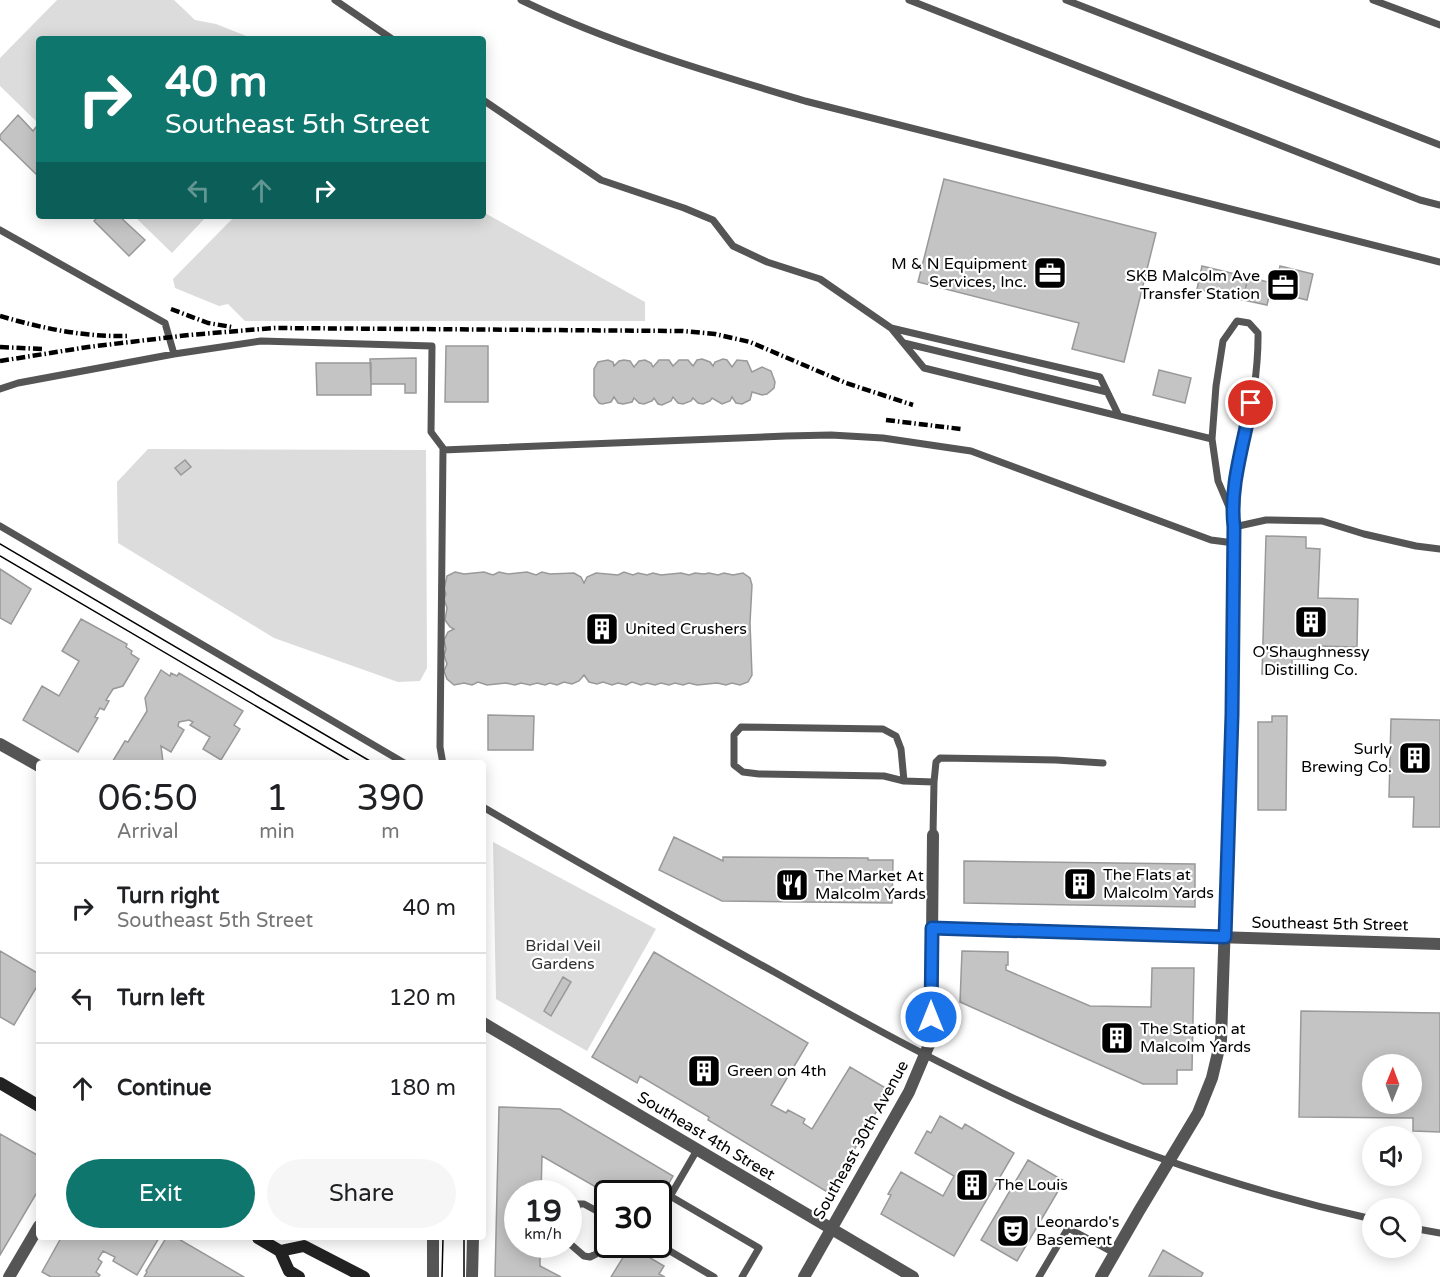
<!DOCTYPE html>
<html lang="en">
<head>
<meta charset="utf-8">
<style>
  :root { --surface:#fff; --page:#f6f6f6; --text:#202124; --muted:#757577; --line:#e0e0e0; --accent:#0f766e }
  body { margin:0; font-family:"Varela Round",sans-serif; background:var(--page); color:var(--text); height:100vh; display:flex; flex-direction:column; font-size:22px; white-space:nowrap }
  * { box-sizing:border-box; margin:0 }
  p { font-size:20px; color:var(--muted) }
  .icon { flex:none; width:33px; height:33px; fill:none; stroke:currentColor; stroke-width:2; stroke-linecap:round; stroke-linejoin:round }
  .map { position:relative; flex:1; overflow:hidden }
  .drawer { position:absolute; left:36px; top:760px; width:450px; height:480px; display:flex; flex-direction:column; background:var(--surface); border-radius:6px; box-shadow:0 3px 15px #0003 }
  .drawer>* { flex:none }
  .banner { position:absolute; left:36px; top:36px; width:450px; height:183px; border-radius:6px; box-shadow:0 3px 15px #0003; background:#0f766e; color:#fff; overflow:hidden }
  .needle { width:39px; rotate:1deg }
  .tools { position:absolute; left:1362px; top:1054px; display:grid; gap:12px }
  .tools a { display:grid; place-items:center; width:60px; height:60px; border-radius:50%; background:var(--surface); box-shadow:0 3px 15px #0003; font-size:30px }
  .speed { position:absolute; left:504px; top:1180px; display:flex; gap:12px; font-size:30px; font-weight:700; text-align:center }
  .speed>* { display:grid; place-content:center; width:78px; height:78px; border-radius:50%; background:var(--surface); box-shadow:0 3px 15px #0003; line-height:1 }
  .speed small { font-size:15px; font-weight:400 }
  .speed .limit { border:3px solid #111; border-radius:9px; background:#fff; color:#111 }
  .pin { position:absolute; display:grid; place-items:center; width:51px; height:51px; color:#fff; margin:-26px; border:3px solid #fff; border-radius:50%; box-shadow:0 2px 6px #0007 }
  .me { position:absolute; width:66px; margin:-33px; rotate:0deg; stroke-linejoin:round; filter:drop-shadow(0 0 4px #0008) }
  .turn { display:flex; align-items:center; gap:21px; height:126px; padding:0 30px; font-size:27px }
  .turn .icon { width:78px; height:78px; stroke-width:2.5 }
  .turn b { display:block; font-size:42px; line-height:51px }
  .lanes { display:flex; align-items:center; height:57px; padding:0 30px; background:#0003; justify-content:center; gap:30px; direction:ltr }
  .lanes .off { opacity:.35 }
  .eta { display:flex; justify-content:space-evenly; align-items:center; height:102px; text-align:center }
  .eta b { font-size:36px; font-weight:600; line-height:42px }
  .button { display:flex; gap:12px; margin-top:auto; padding:12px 30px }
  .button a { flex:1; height:69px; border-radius:36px; background:var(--accent); color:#fff; font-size:24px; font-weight:600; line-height:69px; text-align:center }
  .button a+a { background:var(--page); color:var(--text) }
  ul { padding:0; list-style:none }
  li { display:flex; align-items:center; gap:18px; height:90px; padding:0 30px; border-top:2px solid var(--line) }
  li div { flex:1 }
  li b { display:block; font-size:22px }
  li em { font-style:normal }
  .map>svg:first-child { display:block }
</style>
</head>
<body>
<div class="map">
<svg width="1440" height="1277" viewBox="0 0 1440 1277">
  <rect width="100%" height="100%" fill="#fff"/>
  <path fill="#dcdcdc" d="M57 0H174L195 20 216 24 254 39H39V124L0 86V58Z
    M483 212 645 302V321H245L228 304 219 306 175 288 173 279 235 216H483Z
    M134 216H207L172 253Z
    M148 449 426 450 427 668 420 681 398 682 274 638 118 543 117 482Z
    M493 842 656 929 587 1051 496 999Z"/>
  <path fill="#c4c4c4" stroke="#999" stroke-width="1.5" fill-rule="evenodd" d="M18 115 33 131 36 127 39 129V177L0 139V135Z
    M944 179 1156 233 1124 362 1072 349 1079 323 918 282Z
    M99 216H119L145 240 129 256 94 221Z
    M1202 266 1248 277 1243 300 1197 289Z
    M1280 266 1313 274 1307 300 1274 292Z
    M1248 277 1272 283 1267 305 1243 300Z
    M446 346H488V402H445Z
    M416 358V393H405V384H371L370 359Z
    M702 359 710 362 713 366 715 362 723 359 727 360 732 367 737 360 747 361 752 372 762 367 771 371 775 382 774 388 767 394 762 395 752 392 750 400 742 404 736 403 732 397 730 401 722 404 712 398 710 401 703 404 698 403 693 398 691 401 683 404 678 403 673 397 671 401 662 405 658 404 654 398 652 401 644 404 639 403 634 398 632 402 623 404 618 403 614 397 611 402 602 404 599 403 594 396V369L598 362 608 360 613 362 614 366 619 361 624 360 630 361 634 367 639 361 645 360 651 363 653 367 659 360H669L673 366 679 360H688L693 366 697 360Z
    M316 363H371V395H317Z
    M1159 370 1191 378 1185 403 1153 395Z
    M185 460 191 467 181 475 175 468Z
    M1266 536 1306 537V548L1320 549 1318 598 1358 599 1357 647 1317 646 1316 659H1292V675L1262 674Z
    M0 569 31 589 11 624 0 618Z
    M455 572 464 574 484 572 493 575 499 572 508 574 527 572 536 575 542 572 550 574 574 573 581 577 584 583 587 577 596 573 618 575 624 572 633 575 638 573 647 575 653 573 661 575 681 573 689 575 695 573 704 574 709 573 718 575 724 573 733 575 743 573 750 578 752 585 750 623 752 675 748 682 740 685 732 683 726 685 717 683 697 685 689 683 683 685 675 683 669 685 661 683 655 685 647 683 641 685 632 682 626 685 618 683 612 685 603 682 597 684 589 682 584 675 579 681 572 684 564 682 557 685 550 683 545 685 537 683 530 685 521 683 515 685 506 683 487 685 478 682 472 685 464 683 454 685 447 679 444 671 447 664 444 655 446 649 444 640 448 632 454 629 450 627 445 620 447 608 444 599 446 594 444 589 447 576Z
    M81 619 127 644 126 647 132 651 131 654 139 659 123 686 113 689 106 700 109 701 104 710 100 708 95 717 98 718 78 752 23 720 42 686 59 696 79 661 62 651Z
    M161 670 170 676 171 673 177 676 179 673 243 711 234 725 240 729 221 760 203 749 210 737 190 725 193 722 189 720 179 722 178 726 184 730 171 752 161 746 163 762 165 764H111L125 741 128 742 147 711 145 698Z
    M488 715 534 716 533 750H488Z
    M1272 716H1287L1286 810H1258V722H1272Z
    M1391 719 1440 720V827H1413L1414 797H1389Z
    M674 837 723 861V857L868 858V860H893L892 903 722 901 659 870Z
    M964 861 1195 864V907L964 903Z
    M0 951 39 974V983L14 1025 0 1017Z
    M962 951 1008 952V965H1006V970L1090 1006 1151 1007 1152 968H1194L1192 1070H1177V1084H1143L960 1002Z
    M654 952 808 1043 771 1105 786 1113 788 1110 805 1119 803 1123 812 1129 850 1067 889 1090 829 1193 708 1120 709 1117 640 1076 637 1083 592 1057Z
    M563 977 571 982 551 1016 544 1011Z
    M1301 1011 1440 1013V1132L1413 1131V1118L1299 1117ZM1372 1065H1412V1104H1372Z
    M499 1107 560 1109 673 1176 658 1202V1194H608L542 1156 541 1194H518V1245H540V1266L561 1277H495Z
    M940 1116 962 1129 965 1124 1014 1153 954 1256 881 1214 891 1195 888 1194 901 1172 943 1196 954 1176 915 1153 927 1131 931 1133Z
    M0 1134 39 1156V1189L0 1255Z
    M1028 1160 1064 1181 1017 1261 981 1240Z
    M61 1238H159L137 1275 113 1261 115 1257 103 1251 98 1259 102 1262 96 1272 100 1275 98 1277H51L42 1272Z
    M166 1238H177L244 1277H144L147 1272 146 1271Z
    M630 1246 664 1266 659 1274 665 1277H611Z
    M1163 1250 1203 1273 1201 1277 1149 1276Z"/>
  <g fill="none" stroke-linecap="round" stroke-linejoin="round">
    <path stroke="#555" stroke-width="7" d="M335 0 392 39
      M521 0C612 44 708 72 805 101L1440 262
      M909 0 1420 200 1440 205
      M1066 0 1440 145
      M1373 0 1440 25
      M483 100 601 180 684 208 713 220 733 246 767 262 820 279 891 328 1100 377 1118 414
      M0 230 165 323 174 354
      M1237 321 1249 323 1258 333C1259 394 1239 454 1232 514L1218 481 1212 439 1216 386 1223 341Z
      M891 328 924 368 1212 439
      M904 343 1107 392
      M0 389 18 383 174 354 261 341 432 346 431 432 443 448 440 747 443 764
      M443 450 786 436 831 435 883 438 971 451 1211 540 1234 543
      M0 526 406 764
      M1234 527 1266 520 1322 521 1364 534 1416 546 1440 549
      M904 781 901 749 896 736 883 729 741 727 734 735V765L743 772 759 774 884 776 904 781 934 782 933 835
      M934 782 936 762 940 758 1056 760 1103 763
      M483 807C580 864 678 919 776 973 864 1023 951 1071 1044 1112 1149 1158 1261 1194 1372 1219
      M670 1196 759 1248 742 1277
      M608 1217 584 1204H578L571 1227 569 1243 584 1256 590 1257 596 1254 608 1234
      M658 1217 697 1150
      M1412 1228 1440 1233
      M658 1244 714 1277
      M1039 1277 1068 1228 1114 1253"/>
    <path stroke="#555" stroke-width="12" d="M0 744 39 766
      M932 928 1440 944
      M483 1023 913 1277
      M9 1277 39 1226
      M433 1277V1238
      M472 1277 473 1238
      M804 1277 909 1092 931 1040 933 835
      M1101 1277 1139 1211 1198 1113 1212 1078 1221 1040 1232 715 1234 527 1232 514"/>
    <path stroke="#222" stroke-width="12" d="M0 1083 39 1106
      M258 1238 280 1251
      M280 1251 304 1246 364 1277
      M280 1251 289 1271 299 1277"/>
    <path stroke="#000" stroke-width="1.5" d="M0 544 375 764
      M0 556 355 764
      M442 1277 443 1238
      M464 1277V1238"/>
    <path stroke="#000" stroke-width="4.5" stroke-dasharray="9 3 1.5 3" stroke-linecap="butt" d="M171 309 208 323 232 327
      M0 316C41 328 83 337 127 336
      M0 347 42 349
      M0 361 88 347 189 335 274 328 683 331 715 334 750 342 846 383 913 405
      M886 420 961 429"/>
  </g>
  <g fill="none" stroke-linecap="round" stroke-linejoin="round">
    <defs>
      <path id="route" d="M931 1017 932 928 1225 937 1232 715 1234 527C1229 487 1244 443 1251 403"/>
    </defs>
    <use href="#route" stroke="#114b97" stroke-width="15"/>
    <use href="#route" stroke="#1a73e8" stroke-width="10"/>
  </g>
  <defs>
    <symbol id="office-square" viewBox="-11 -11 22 22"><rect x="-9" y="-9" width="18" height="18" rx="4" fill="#000" stroke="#fff"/><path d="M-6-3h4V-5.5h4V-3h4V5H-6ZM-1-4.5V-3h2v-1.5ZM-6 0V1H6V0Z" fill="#fff"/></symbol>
    <symbol id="building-square" viewBox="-11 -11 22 22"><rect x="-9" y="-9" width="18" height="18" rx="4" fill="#000" stroke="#fff"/><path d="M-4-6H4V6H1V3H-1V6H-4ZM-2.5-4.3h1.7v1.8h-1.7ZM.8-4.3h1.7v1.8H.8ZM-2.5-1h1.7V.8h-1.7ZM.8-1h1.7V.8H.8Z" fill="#fff"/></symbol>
    <symbol id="restaurant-square" viewBox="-11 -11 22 22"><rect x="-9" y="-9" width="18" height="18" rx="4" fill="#000" stroke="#fff"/><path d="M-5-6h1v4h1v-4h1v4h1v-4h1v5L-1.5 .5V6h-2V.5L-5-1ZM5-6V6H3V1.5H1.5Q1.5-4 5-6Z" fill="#fff"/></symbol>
    <symbol id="theatre-square" viewBox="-11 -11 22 22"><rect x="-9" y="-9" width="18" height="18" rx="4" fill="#000" stroke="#fff"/><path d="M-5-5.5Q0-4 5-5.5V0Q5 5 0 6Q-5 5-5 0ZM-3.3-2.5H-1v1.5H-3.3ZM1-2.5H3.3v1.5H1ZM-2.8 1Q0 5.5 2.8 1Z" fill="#fff"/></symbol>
  </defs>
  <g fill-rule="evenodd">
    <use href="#office-square" x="1031" y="254" width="38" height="38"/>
    <use href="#office-square" x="1264" y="266" width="38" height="38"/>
    <use href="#building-square" x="1292" y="603" width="38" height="38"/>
    <use href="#building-square" x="583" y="610" width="38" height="38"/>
    <use href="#building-square" x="1396" y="739" width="38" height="38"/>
    <use href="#building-square" x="1061" y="865" width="38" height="38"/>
    <use href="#restaurant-square" x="773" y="866" width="38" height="38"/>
    <use href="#building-square" x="1098" y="1019" width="38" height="38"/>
    <use href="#building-square" x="685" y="1052" width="38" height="38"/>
    <use href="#building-square" x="953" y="1166" width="38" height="38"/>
    <use href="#theatre-square" x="994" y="1212" width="38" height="38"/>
  </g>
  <g text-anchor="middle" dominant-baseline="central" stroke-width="4.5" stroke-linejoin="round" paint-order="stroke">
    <g font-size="16" fill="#000" stroke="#fff" text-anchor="start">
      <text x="1027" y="264" text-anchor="end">M &amp; N Equipment<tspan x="1027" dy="18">Services, Inc.</tspan></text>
      <text x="1260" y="276" text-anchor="end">SKB Malcolm Ave<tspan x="1260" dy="18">Transfer Station</tspan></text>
      <text x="625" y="629">United Crushers</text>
      <text x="1311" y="652" text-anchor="middle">O'Shaughnessy<tspan x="1311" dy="18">Distilling Co.</tspan></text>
      <text x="1392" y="749" text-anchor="end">Surly<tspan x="1392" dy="18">Brewing Co.</tspan></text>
      <text x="1103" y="875">The Flats at<tspan x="1103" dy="18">Malcolm Yards</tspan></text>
      <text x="815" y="876">The Market At<tspan x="815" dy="18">Malcolm Yards</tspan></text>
      <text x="1140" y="1029">The Station at<tspan x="1140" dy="18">Malcolm Yards</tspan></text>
      <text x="727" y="1071">Green on 4th</text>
      <text x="995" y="1185">The Louis</text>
      <text x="1036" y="1222">Leonardo's<tspan x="1036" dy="18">Basement</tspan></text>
    </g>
    <g font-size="16" fill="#000" stroke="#fff">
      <text transform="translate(1330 924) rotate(1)">Southeast 5th Street</text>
      <text transform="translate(706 1136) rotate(31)">Southeast 4th Street</text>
      <text transform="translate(861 1140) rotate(-61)">Southeast 30th Avenue</text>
    </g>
    <g font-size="16" fill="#333" stroke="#fff">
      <text x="563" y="946">Bridal Veil<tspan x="563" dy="18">Gardens</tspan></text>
    </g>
  </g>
</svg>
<div class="tools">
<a><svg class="needle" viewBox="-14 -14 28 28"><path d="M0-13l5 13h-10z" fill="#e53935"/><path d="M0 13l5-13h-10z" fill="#757577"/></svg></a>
<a><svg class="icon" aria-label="sound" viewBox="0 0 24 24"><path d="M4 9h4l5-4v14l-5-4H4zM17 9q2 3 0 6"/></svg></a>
<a><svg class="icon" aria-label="search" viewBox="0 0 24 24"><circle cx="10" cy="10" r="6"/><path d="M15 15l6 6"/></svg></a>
</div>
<div class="speed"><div>19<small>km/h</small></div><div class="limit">30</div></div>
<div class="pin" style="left:1251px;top:403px;background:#d93025"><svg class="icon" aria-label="arrive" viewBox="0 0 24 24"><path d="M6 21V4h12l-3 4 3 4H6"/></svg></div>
<svg class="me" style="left:931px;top:1017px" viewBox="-20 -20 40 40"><circle r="17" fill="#1a73e8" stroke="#fff" stroke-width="3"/><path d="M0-11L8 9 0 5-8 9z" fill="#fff"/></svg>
<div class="banner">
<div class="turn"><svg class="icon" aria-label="right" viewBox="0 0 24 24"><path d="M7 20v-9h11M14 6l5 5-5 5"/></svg><div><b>40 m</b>Southeast 5th Street</div></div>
<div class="lanes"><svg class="icon off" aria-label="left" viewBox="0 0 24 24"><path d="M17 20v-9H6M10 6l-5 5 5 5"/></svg><svg class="icon off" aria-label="ahead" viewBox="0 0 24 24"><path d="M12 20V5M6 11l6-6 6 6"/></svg><svg class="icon" aria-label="right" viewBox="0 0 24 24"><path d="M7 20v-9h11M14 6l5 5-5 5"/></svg></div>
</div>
<section class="drawer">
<div class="eta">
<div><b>06:50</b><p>Arrival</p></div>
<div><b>1</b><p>min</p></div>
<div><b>390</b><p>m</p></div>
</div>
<ul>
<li><svg class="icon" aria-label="right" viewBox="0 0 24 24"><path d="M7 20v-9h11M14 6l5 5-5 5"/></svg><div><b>Turn right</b><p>Southeast 5th Street</p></div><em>40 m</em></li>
<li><svg class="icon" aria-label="left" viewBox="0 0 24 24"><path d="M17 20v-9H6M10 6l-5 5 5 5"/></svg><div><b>Turn left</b></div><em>120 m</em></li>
<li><svg class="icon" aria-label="ahead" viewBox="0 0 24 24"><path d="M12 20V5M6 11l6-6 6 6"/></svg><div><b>Continue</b></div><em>180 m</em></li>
</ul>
<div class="button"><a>Exit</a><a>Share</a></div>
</section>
</div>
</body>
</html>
